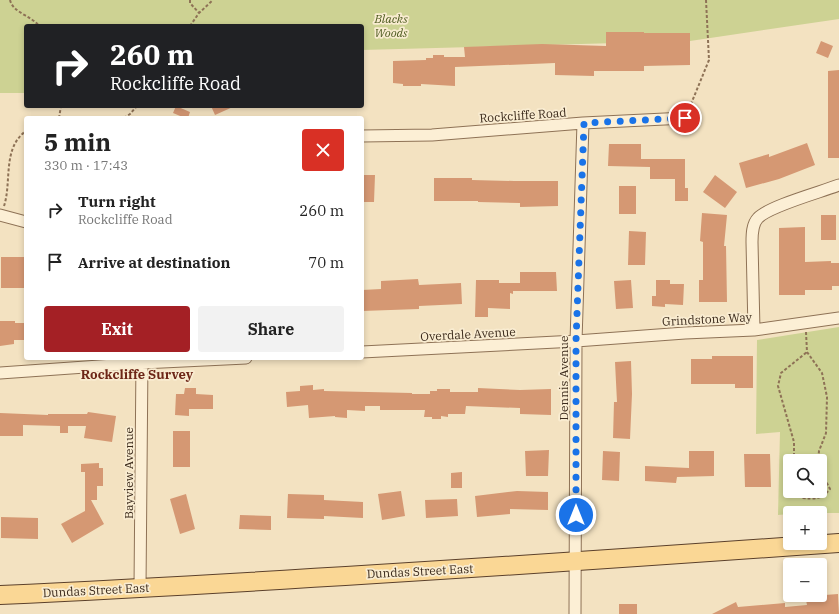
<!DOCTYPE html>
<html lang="en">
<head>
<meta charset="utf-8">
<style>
  :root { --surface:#fff; --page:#f2f2f2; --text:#222; --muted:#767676; --accent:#a42025 }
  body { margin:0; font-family:"IBM Plex Serif",serif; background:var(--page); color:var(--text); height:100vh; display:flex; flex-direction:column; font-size:15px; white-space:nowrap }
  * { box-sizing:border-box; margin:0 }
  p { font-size:13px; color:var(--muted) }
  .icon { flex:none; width:22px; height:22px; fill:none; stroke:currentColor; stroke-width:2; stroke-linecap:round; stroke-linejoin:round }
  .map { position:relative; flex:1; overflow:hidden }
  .sheet { position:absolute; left:24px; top:116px; width:340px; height:244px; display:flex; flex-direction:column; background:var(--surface); border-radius:4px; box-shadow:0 2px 6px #0003 }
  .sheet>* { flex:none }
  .banner { position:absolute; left:24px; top:24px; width:340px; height:84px; border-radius:4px; box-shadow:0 2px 6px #0003; background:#202124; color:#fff; overflow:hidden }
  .buttons { position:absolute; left:783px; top:454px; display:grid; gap:8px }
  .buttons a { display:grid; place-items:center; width:44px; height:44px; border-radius:4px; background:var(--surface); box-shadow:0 2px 6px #0003; font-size:20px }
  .pin { position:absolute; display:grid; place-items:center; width:34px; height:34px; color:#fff; margin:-17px; border:2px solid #fff; border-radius:50%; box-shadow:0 1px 4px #0007 }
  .me { position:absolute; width:44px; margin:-22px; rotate:0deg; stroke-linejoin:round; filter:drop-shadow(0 0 3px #0008) }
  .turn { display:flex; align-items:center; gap:14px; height:84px; padding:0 20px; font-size:18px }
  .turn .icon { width:52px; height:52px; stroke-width:2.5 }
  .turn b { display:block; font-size:28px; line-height:34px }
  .round { display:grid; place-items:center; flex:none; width:42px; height:42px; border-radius:4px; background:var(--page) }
  .headline { display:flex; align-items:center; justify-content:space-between; height:68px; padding:0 20px }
  h1 { font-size:24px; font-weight:700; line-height:30px }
  .button { display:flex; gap:8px; margin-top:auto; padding:8px 20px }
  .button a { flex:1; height:46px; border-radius:4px; background:var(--accent); color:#fff; font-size:16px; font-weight:700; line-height:46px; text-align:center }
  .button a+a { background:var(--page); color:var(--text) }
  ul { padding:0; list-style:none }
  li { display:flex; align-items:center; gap:12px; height:52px; padding:0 20px }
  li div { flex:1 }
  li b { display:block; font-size:15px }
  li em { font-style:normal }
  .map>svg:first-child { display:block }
</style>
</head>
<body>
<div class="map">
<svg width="839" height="614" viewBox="0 0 839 614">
  <rect width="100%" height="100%" fill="#f3e2c1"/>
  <path fill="#cdd293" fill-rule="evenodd" d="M0 0H839V19L690 41 362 50V26H26V93H0Z
    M839 327V513H790V514L778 515 780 432 756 434 757 340ZM790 461H820V491H790Z"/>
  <path fill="#d59873" d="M606 32H644V33H690V65L644 66V71H594V76L555 75V63L455 67V86L421 84V86H403V84L393 83V61L426 60V58H433V55H444V57H465L464 47 542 44 606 46Z
    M821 41 833 46 828 58 816 53Z
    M839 70V158H828V71Z
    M176 106 190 112 188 118H185L173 113Z
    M211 106H235L215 115Z
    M807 143 815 165 779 179 746 188 739 163 769 154V157Z
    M609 144H641V159H685V188H688V201H675V179H650V167L608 166Z
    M362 175H375L374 202H362Z
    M715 175 737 192 725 208 703 192Z
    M434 178H472V180L514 181H558V206L520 207V203L478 202V201H434Z
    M619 186H636V214H619Z
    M702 213 727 215 724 246H726L727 302H699V280H703V242L700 241Z
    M821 215H836V240H821Z
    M805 227V262L831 261V263H839V286H832V290H805V295H779V228Z
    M629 231 646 232 645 265H628Z
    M1 257H26V288H1Z
    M520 272H556L557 291H513V294L510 293V309L488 308V317H475L476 280H499V283H520Z
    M418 279 419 285 461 283 462 304 419 306V309L362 311V290L381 289V281Z
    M631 280 633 308 616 309 614 281Z
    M656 280H670V284H684L683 305 665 304V307L652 306V296H656Z
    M0 321H15V323H26V340H14V344L0 346Z
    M712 356H753V388H735V384H691V359H712Z
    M631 361 632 394 630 439 613 438 614 402H617L615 362Z
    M313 385V390L324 389V391L412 393V394H430V391H437V389H450V392H478V388L520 390 551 389V415L520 414V408L466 406 465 414H448V417L441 416V419H432V417H424L425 410H380V406H365V411L347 410V418L335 417V416L309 418 308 405 287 407 286 392 300 391V386Z
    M185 388H196V394L213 395V409H189V416L175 415 176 394H184Z
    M88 412 116 416 112 442 84 438 86 426H68V433H60V426L23 425V436H0V413L48 415V414H87Z
    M173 431H190V467H173Z
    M549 450 548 476H526L525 451Z
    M603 451 620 452 619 481 602 480Z
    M689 451H714V476L677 477 676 483 645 481V466L689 468Z
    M744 454H770L771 487H745Z
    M99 463V468H103V486H97V500H91L104 524 72 543 61 524 85 511V472H81V464Z
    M462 472V488H451V473Z
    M401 491 405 516 382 520 378 494Z
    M517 491 548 492V510L510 509V514L477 517 475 496Z
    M186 494 195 529 180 534 170 499Z
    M288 494 324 495V500L363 502V518L324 516V519L287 518Z
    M457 499 458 516 426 518 425 500Z
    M240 515 271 516V530L239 529Z
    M1 517 38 518V539L1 538Z
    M838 594 839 614H712L736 602 738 607 785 603V607L807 605 806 600 825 598V595Z
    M619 604H637V614H619Z"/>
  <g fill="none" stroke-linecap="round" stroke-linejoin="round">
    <defs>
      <path id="minor" d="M362 136 432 135 583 123 685 118
        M0 215 26 222
        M754 330 752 242C752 235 752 224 758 218 769 206 821 192 839 185
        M362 352 576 341 685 333 754 330 839 318
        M0 373 142 363 246 358
        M140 588 142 358
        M575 614 576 341 583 123"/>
      <path id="primary" d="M0 595C280 582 559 563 839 543"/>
    </defs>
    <use href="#minor" stroke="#8e7256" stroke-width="13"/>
    <use href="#primary" stroke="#5b402b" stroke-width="20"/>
    <path stroke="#8e7256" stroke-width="2" stroke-dasharray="3 2" stroke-linecap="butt" d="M10 0C13 13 32 16 39 26
      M190 0V3L199 13
      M190 26 199 13 213 0
      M689 109 709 60 706 0
      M59 118 61 106
      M124 118 130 114 137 106
      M4 206C12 182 2 148 26 131
      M806 332 807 352 822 373 827 397 826 433 819 451 818 461
      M794 461V442L778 386 781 373 807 352
      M796 491 801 498C815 499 821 500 830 489L820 470"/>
    <use href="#minor" stroke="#fcefd5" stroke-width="11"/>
    <use href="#primary" stroke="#fad795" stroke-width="18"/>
  </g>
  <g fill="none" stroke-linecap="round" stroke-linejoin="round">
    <path stroke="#1a73e8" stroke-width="7" stroke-dasharray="0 12.6" d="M576 515V341L584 123 685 118"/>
  </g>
  <g text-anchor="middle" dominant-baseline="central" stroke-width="3.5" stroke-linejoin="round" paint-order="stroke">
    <g font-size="12" font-style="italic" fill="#4e5b20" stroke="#f9ecd1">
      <text x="391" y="18">Blacks<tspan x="391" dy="14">Woods</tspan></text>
    </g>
    <g font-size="12" fill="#3c2b1c" stroke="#f9ecd1">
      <text transform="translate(523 115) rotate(-4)">Rockcliffe Road</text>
      <text transform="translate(707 319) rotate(-3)">Grindstone Way</text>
      <text transform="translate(468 334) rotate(-3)">Overdale Avenue</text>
      <text transform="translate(563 378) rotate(-90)">Dennis Avenue</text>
      <text transform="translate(128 473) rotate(-90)">Bayview Avenue</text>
      <text transform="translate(420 571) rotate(-3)">Dundas Street East</text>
      <text transform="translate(96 590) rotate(-3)">Dundas Street East</text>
    </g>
    <g font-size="13" font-weight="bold" fill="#6d2617" stroke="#f9ecd1">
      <text x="137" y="374">Rockcliffe Survey</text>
    </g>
  </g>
</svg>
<div class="buttons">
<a><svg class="icon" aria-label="search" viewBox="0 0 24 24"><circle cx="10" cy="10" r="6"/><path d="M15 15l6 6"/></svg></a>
<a>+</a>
<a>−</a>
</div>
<div class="pin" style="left:685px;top:118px;background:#d93025"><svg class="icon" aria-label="arrive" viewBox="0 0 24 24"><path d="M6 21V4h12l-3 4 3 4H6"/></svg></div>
<svg class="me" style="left:576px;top:515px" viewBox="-20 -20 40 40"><circle r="17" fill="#1a73e8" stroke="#fff" stroke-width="3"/><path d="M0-11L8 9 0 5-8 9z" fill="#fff"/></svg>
<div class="banner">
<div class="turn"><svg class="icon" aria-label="right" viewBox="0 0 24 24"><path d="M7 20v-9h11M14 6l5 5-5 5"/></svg><div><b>260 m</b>Rockcliffe Road</div></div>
</div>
<section class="sheet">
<div class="headline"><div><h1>5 min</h1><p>330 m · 17:43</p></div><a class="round" style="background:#d93025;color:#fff"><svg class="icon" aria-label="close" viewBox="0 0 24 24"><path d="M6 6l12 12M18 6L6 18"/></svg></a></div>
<ul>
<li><svg class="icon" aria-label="right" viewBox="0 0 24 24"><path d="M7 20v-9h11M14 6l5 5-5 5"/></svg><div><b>Turn right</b><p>Rockcliffe Road</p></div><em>260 m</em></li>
<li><svg class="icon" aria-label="arrive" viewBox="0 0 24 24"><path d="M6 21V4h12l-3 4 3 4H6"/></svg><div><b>Arrive at destination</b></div><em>70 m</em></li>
</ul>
<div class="button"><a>Exit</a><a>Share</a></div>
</section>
</div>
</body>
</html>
